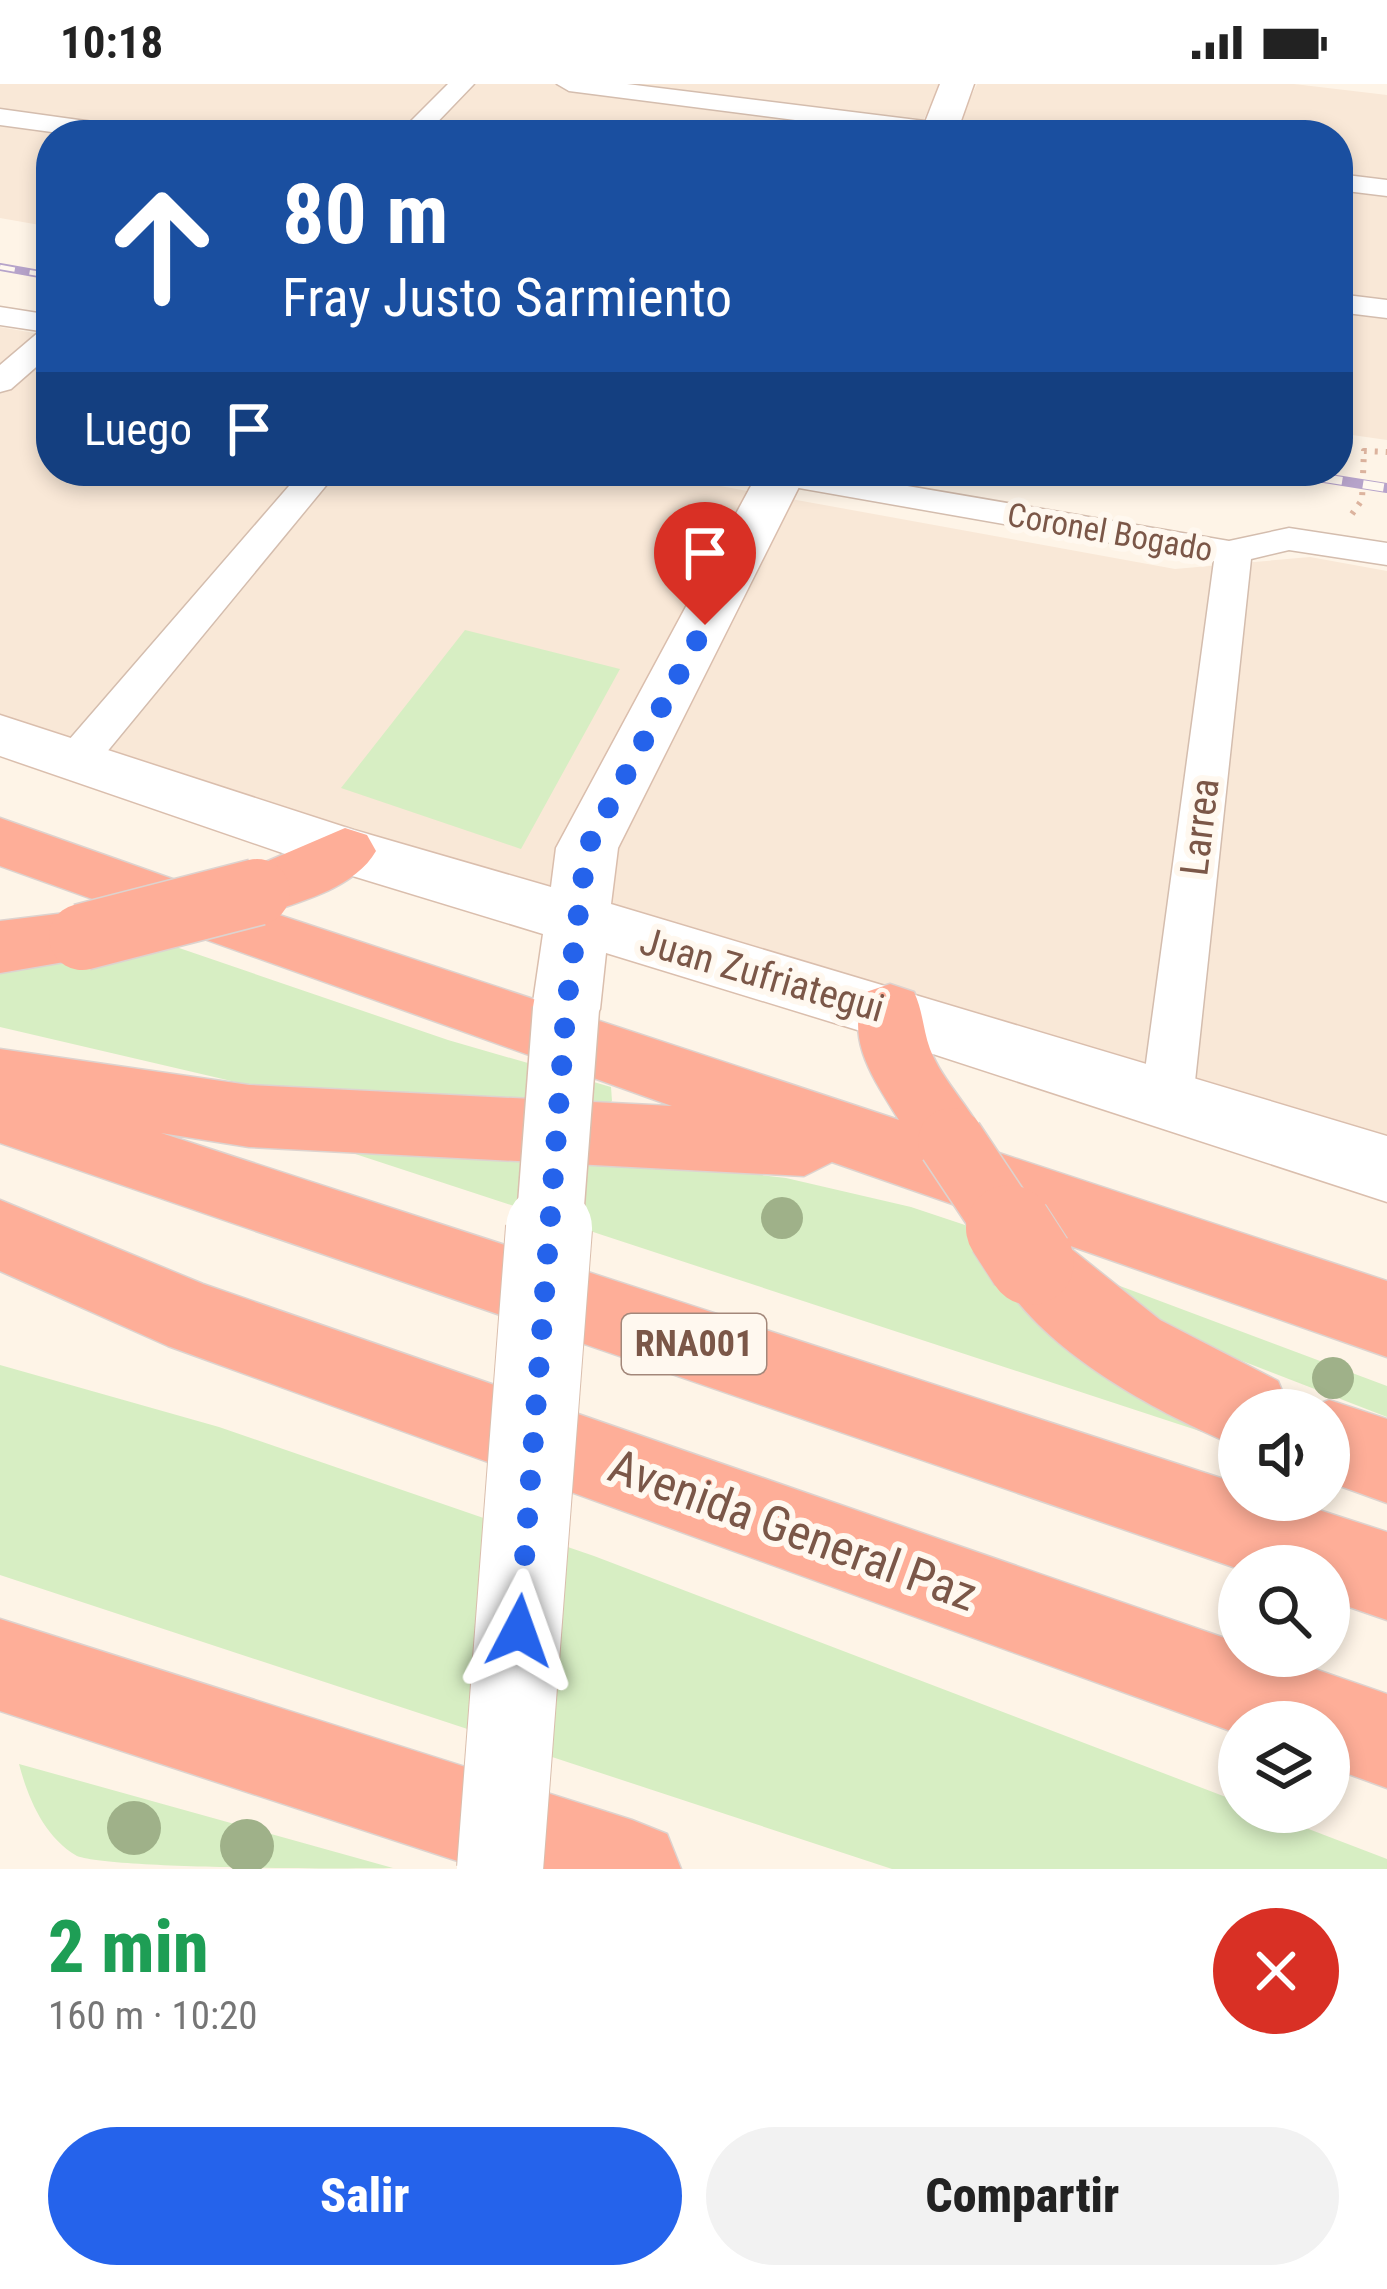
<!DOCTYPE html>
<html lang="es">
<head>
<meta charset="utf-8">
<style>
  :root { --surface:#fff; --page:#f2f2f2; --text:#222; --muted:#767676; --accent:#2563eb }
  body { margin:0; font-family:"Roboto Condensed",sans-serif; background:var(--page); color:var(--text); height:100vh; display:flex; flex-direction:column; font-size:45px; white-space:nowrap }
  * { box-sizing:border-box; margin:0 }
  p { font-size:39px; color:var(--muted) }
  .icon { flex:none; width:66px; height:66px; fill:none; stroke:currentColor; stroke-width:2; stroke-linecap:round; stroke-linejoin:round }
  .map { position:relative; height:1785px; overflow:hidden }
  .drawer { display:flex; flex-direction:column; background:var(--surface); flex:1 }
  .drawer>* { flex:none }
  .top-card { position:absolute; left:36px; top:36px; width:1317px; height:366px; border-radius:48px; box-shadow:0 6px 18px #0003; background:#1a4fa0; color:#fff; overflow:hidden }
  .buttons { position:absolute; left:1218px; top:1305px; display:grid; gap:24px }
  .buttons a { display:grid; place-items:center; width:132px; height:132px; border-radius:50%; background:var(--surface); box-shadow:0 6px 18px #0003; font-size:60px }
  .pin { position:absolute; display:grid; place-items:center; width:102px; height:102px; color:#fff; margin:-123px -51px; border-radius:50% 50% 50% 0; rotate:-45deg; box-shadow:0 0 12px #0007 }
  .pin .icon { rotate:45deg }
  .me { position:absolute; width:132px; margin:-66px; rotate:4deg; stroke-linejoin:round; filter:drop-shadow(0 0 9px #0008) }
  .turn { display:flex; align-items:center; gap:42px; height:252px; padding:0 48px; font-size:54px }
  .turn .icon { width:156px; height:156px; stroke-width:2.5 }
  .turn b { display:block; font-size:84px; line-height:102px }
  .then { display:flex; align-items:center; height:114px; padding:0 48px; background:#0003; gap:24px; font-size:45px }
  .round { display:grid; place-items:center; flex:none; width:126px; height:126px; border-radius:63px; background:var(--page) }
  .headline { display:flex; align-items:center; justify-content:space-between; height:204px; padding:0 48px }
  h1 { font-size:72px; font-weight:800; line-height:90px; color:#1e9e55 }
  .action { display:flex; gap:24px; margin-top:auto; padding:24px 48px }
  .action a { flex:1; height:138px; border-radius:72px; background:var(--accent); color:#fff; font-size:48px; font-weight:800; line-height:138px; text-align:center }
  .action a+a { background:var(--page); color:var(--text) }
  .status { display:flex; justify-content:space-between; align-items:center; height:84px; padding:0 60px; background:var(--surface); direction:ltr }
  .status svg { height:33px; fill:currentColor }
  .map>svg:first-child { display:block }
</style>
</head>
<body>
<div class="status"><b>10:18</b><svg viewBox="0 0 49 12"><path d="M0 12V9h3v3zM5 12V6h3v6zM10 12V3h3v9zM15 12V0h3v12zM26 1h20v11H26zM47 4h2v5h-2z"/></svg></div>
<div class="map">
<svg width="1387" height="1785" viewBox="0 0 1387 1785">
  <rect width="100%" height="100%" fill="#fef4e7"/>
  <path fill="#f9e8d7" d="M0 0H941L916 51H51V143L0 134Z
    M977 0H1294L1387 11V356L1338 349V51H953Z
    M0 243 51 252V387H638L1175 485 1310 473 1387 487V1068L0 644Z"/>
  <path fill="#d7eec3" d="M465 546 620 585 521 765 341 704Z
    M144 852 448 956 611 1003 612 1017 605 1023 274 1007 0 943V883Z
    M337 1064 694 1083 786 1094 911 1123 971 1143 1239 1360Z
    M1096 1193 1387 1302V1333L1185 1255Z
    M0 1281 219 1343 594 1472 1239 1718V1728H1264L1387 1775V1785H892L0 1491Z
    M19 1680 393 1784C343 1785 112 1785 77 1772 44 1753 28 1714 19 1680Z"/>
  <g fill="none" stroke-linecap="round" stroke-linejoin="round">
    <defs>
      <path id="street" d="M448 0H474L425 51H397Z
        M557 0H627L973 43 986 51H912L569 7Z
        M0 25 129 43 142 51H74L0 41Z
        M1338 90 1387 96V112L1338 106Z
        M1338 210 1387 216V234L1338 228Z
        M0 223 51 231V270L11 305 0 308V281L40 247 0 241Z
        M302 387H338L92 686 77 690 62 686 56 675 62 664Z
        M742 387H820L1229 457 1289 444 1387 459V481L1289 466 1251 475 1193 1016 1185 1032 1167 1038 1149 1032 1141 1016 1214 477 759 397 747 394Z"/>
      <path id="secondary" d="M940 0H974L956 51H920Z
        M759 387H807L618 764 611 820 1387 1052V1118L890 956 606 869 600 925 590 945 566 953 542 945 532 925 543 850 323 783 0 672V631L354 746 551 803 556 764Z"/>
      <path id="highway" d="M0 734 229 815 226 808 235 791 345 744 367 751 376 767C356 802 306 816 270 828L899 1036C875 997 843 954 866 908L890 900 914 908C923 927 923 946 930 965 942 997 972 1025 987 1057L984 1064 1387 1197V1273L1065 1160 1160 1236 1278 1297 1290 1326H1239V1363C1157 1329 1030 1262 993 1178L1004 1153 1024 1145 832 1078 804 1092 249 1063 161 1049 1239 1400V1416H1288L1387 1448V1536L1329 1516V1482L1239 1485 0 1059V965L249 1001 672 1022 0 782Z
        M82 827 105 835 114 853 105 871 0 889V837Z
        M0 1116 203 1200 1239 1559V1572H1277L1387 1610V1704L1329 1683V1638H1239V1650L168 1262 0 1187Z
        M1329 1316 1387 1335V1419L1329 1398V1326H1304Z
        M0 1535 632 1736 667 1750 681 1785H482L0 1627Z"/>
    </defs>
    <use href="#street" stroke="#d4bdae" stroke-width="3"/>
    <use href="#secondary" stroke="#dabead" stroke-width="3"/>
    <use href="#highway" stroke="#ddd3cf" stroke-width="3"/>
    <path stroke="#dcb39e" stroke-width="6" stroke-dasharray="3 8" stroke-linecap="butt" d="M1352 430 1362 416 1364 367 1387 368"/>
    <use href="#street" fill="#fff" fill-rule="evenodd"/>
    <use href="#secondary" fill="#fff" fill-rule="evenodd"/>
    <use href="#highway" fill="#feae98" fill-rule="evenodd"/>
    <defs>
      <path id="rail-far1" d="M0 183 51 192"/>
      <path id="rail" d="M1280 387 1387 404"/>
    </defs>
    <use href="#rail-far1" stroke="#b6a3ca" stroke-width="8"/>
    <use href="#rail" stroke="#b6a3ca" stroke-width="10"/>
    <use href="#rail-far1" stroke="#fff8ef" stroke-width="4.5" stroke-dasharray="15" stroke-linecap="butt"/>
    <use href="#rail" stroke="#fff8ef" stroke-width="8" stroke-dasharray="21" stroke-linecap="butt"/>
    <defs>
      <path id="secondary-bridge-far1" d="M549 1147 566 925"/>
      <path id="secondary-bridge" d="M500 1785 549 1144"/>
      <path id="highway-bridge-far1" d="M82 853 257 808
        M951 1057 1011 1147"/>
      <path id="highway-bridge" d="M1009 1144 1031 1178"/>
    </defs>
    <use href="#secondary-bridge-far1" stroke="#dabead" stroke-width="69" stroke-linecap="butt"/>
    <use href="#secondary-bridge" stroke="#dabead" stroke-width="88" stroke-linecap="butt"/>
    <use href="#highway-bridge-far1" stroke="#ddd3cf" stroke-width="69" stroke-linecap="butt"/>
    <use href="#highway-bridge" stroke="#ddd3cf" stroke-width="88" stroke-linecap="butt"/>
    <use href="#secondary-bridge-far1" stroke="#fff" stroke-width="66"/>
    <use href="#secondary-bridge" stroke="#fff" stroke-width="86"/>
    <use href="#highway-bridge-far1" stroke="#feae98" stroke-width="66"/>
    <use href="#highway-bridge" stroke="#feae98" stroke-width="86"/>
  </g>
  <g fill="#9fb189">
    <circle cx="782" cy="1134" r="21"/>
    <circle cx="1333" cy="1294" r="21"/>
    <circle cx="134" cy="1744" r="27"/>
    <circle cx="247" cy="1762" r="27"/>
  </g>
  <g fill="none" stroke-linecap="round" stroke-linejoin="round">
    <path stroke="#2563eb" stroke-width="21" stroke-dasharray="0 37.8" d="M519 1547 566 925 587 764 705 541"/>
  </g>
  <g text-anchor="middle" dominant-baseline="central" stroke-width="12" stroke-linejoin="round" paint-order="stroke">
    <g font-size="33" fill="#7b5748" stroke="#fff8ef">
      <text transform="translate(1110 448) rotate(10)">Coronel Bogado</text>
    </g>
    <rect fill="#fff8ef" stroke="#a3877a" stroke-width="3" x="622" y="1230" width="144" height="60" rx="9"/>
    <g font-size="36" font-weight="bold" fill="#7b5748">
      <text x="694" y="1260">RNA001</text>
    </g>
    <g font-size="39" fill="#7b5748" stroke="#fff8ef">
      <text transform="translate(1200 743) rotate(-83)">Larrea</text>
      <text transform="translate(762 891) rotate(16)">Juan Zufriategui</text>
    </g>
    <g font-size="48" fill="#7b5748" stroke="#fff8ef">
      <text transform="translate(793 1446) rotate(20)">Avenida General Paz</text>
    </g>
  </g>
</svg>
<div class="buttons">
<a><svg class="icon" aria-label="sound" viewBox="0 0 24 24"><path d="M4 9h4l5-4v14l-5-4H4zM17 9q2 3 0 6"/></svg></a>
<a><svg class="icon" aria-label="search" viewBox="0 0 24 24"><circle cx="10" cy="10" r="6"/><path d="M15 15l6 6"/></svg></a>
<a><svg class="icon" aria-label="layers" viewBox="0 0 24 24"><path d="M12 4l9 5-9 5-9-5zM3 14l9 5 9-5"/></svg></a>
</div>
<div class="pin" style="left:705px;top:541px;background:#d93025"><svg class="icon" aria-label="arrive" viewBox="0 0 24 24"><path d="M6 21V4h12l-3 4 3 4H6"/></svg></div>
<svg class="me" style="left:519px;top:1547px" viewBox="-20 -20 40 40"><path d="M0-17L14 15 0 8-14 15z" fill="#2563eb" stroke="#fff" stroke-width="4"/></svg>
<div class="top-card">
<div class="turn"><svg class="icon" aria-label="ahead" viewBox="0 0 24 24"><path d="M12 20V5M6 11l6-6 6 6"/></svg><div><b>80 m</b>Fray Justo Sarmiento</div></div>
<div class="then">Luego<svg class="icon" aria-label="arrive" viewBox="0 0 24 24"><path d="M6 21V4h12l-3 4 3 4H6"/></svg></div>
</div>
</div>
<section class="drawer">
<div class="headline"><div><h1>2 min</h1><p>160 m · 10:20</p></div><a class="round" style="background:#d93025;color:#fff"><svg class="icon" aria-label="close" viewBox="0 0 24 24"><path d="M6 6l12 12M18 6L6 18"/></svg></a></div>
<div class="action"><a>Salir</a><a>Compartir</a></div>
</section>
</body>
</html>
